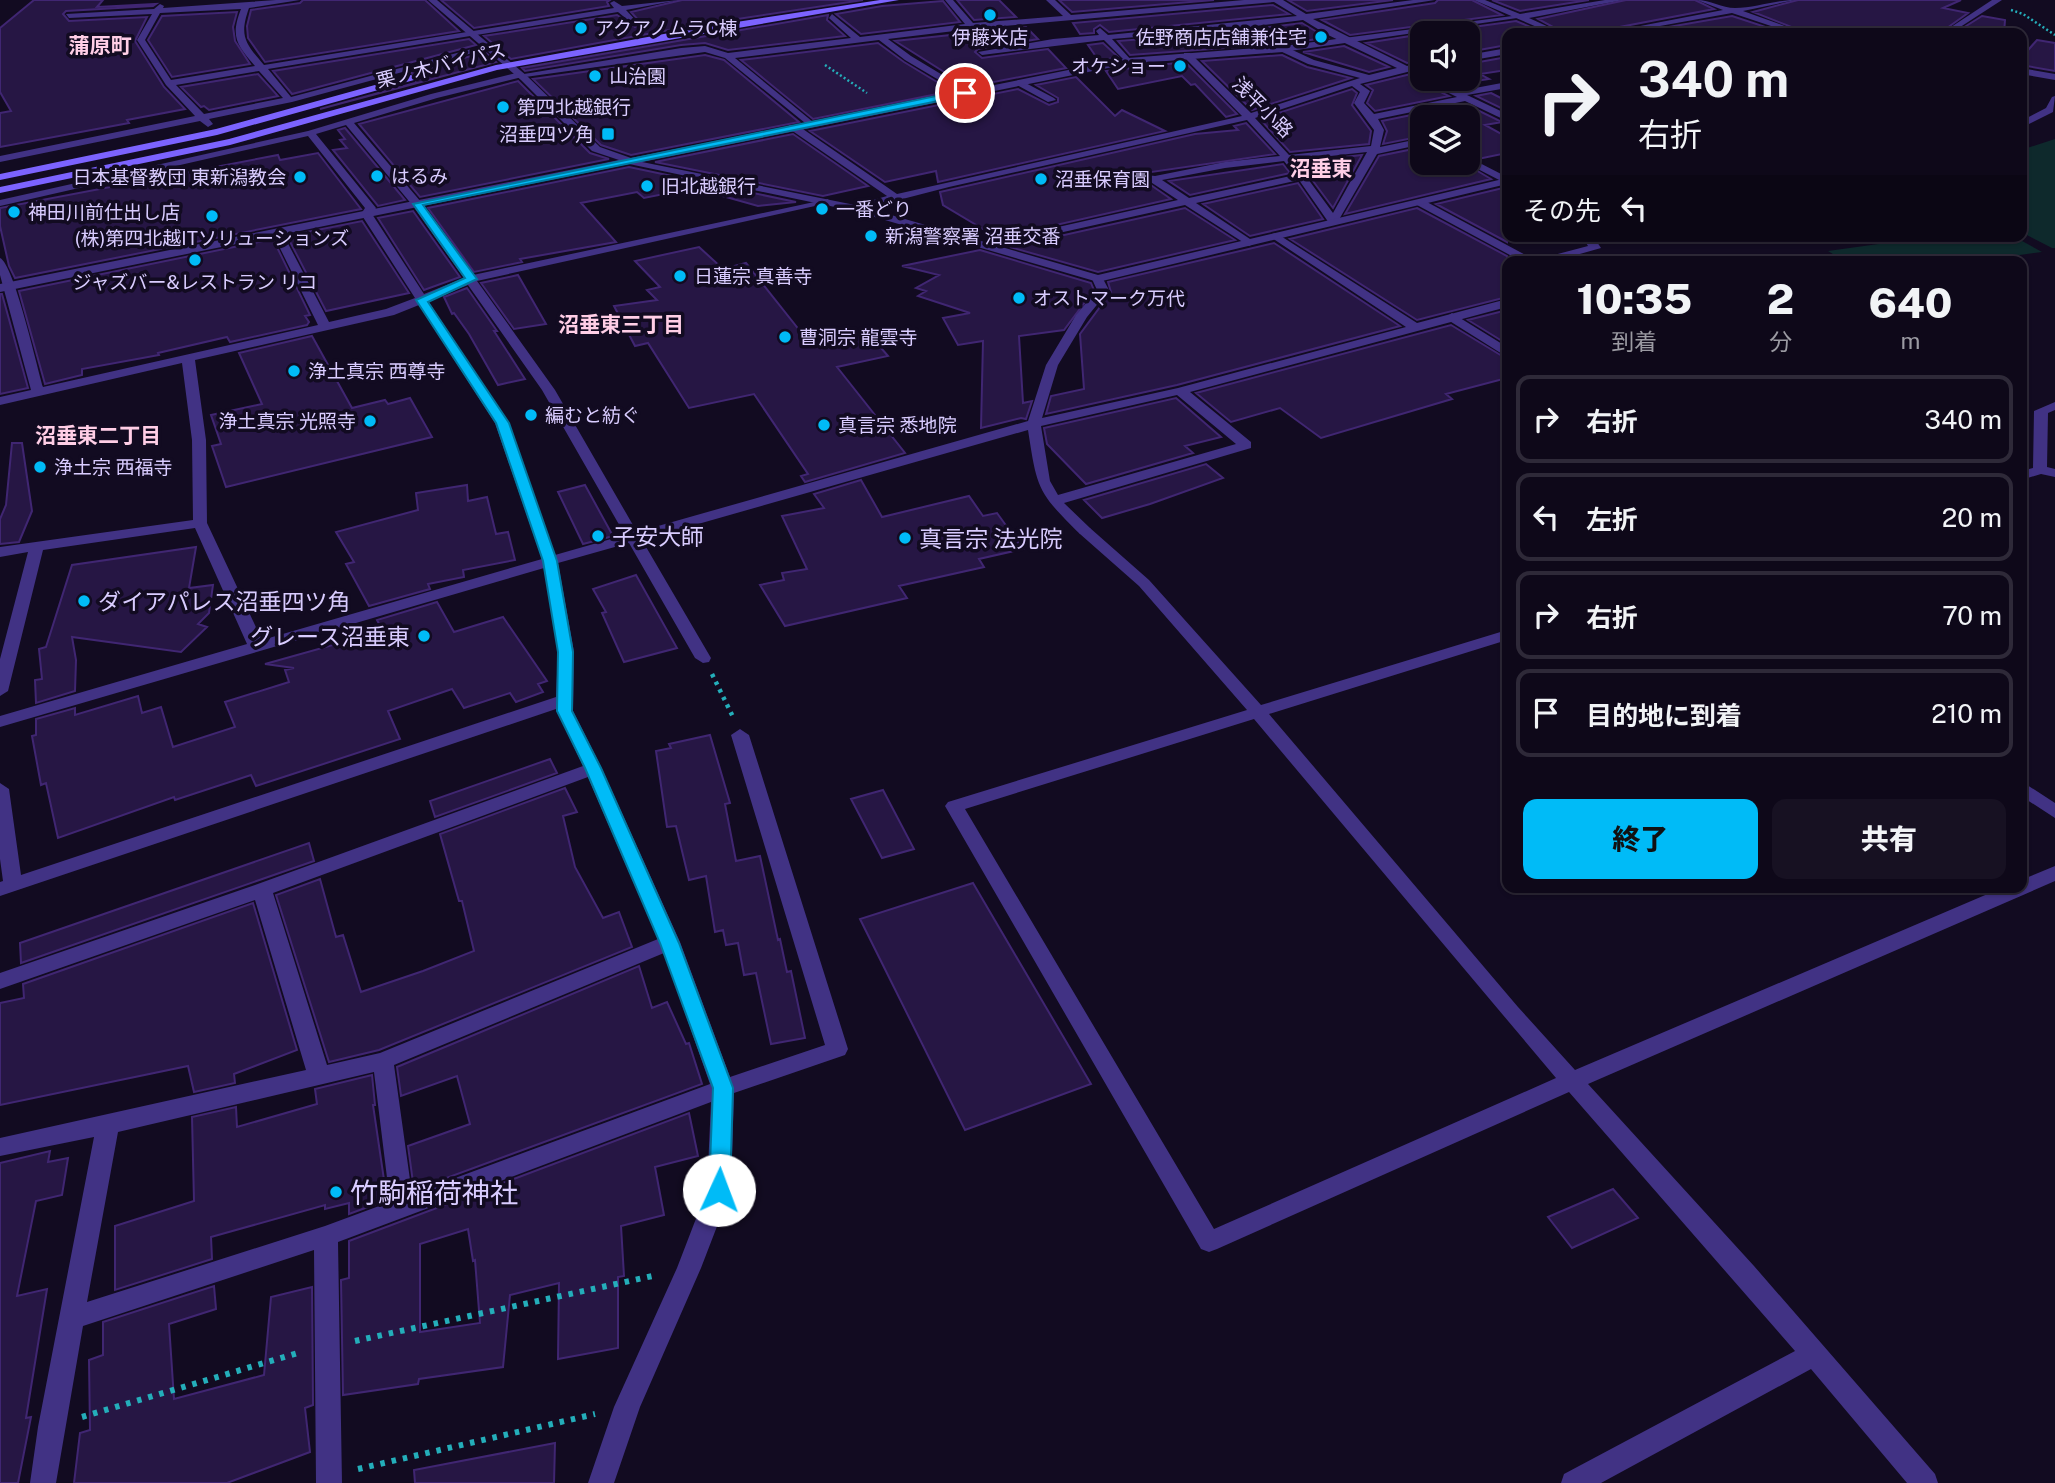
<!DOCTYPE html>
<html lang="ja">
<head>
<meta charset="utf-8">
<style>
  :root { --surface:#0e0819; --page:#171122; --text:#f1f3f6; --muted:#9b9aa2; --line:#2e2938; --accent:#00bbf7 }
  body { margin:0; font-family:"Public Sans","Noto Sans JP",sans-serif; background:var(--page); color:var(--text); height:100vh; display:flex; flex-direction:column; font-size:26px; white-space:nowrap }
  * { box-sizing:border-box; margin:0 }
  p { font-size:23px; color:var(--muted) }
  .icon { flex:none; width:38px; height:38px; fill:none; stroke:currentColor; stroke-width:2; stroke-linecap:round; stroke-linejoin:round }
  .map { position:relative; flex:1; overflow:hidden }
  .side { position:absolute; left:1502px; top:256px; width:525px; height:637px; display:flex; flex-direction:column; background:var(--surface); border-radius:14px; box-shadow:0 2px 5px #0004,0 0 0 2px var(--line) }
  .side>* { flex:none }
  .top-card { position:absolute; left:1502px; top:28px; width:525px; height:214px; border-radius:14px; box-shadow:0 2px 5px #0004,0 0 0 2px var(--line); background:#0e0819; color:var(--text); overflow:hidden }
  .controls { position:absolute; left:1410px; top:21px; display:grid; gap:14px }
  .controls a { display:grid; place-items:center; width:70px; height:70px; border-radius:14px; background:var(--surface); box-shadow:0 2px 5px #0004,0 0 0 2px var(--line); font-size:35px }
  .pin { position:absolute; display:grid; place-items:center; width:60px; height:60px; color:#fff; margin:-30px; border:4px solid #fff; border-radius:50%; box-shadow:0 2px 7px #0007 }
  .me { position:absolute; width:77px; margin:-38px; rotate:2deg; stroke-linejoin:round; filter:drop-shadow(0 0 5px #0008) }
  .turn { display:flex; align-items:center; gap:24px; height:147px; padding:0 21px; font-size:32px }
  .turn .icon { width:91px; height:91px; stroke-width:2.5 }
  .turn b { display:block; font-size:49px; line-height:60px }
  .then { display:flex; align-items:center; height:66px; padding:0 21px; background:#0003; gap:14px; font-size:26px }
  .eta { display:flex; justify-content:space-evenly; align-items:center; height:119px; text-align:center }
  .eta b { font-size:42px; font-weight:800; line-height:49px }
  .action { display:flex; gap:14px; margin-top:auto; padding:14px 21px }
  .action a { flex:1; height:80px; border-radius:14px; background:var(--accent); color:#111; font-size:28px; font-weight:800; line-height:80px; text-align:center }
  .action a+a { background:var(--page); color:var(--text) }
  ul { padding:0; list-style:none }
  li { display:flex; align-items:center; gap:21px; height:88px; margin:0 14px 10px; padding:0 7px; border:4px solid var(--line); border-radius:14px }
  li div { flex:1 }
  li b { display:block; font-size:26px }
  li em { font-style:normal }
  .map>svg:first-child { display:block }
</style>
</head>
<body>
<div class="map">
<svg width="2055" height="1483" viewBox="0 0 2055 1483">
  <rect width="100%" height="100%" fill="#120b21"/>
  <path fill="#0e292c" d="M2055 139V248H2052L2021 232V150Z
    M1936 236H2013L2042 252 1976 261H1844L1828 251Z"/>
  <path fill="#261644" stroke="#402672" stroke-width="2" fill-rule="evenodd" d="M34 0H103L97 7 156 4 153 6 66 11 63 14 69 21 147 17 135 41 164 87 185 109 127 120 129 123 0 147V113L11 111 0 92V28Z
    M303 0H425L459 31 265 62 248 38 247 26 251 10 300 3Z
    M441 0H610L607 2 609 6 474 28Z
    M682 0H863L691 26 511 59 484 36 617 15 635 27 641 23 631 12Z
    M957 0H999L1016 17 974 20Z
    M1059 0H1214L1072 12Z
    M1288 0H1393L1307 11Z
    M1438 0H1472L1502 15 1350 35 1322 20 1435 3Z
    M1492 0H1589L1520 11Z
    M1626 0H1695L1714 9 1604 30 1601 33H1564L1538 19Z
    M1798 0H1961L1943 8 1968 13 1940 33H1807L1753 12Z
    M943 1 960 22 861 34 836 14 882 6Z
    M1273 5 1289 14 1109 32 1100 25 1094 29V33L1080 34 1073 23Z
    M237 12 233 27 235 41 250 64 172 77 148 40 162 16Z
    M828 15 827 20 845 36 728 50 705 43 681 45 525 71 522 68Z
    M1732 16 1784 33H1634Z
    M1982 16 2005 20 2004 33H1955Z
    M1516 21 1545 33H1507V45L1468 52V33H1430Z
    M1302 23 1327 38 1285 43 1262 28Z
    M1026 27 1038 39 978 49 975 52 982 58 1048 49 1066 68 968 87 895 41Z
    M1245 31 1266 45 1130 55 1118 41Z
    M1423 34V60L1407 63 1366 43Z
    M469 39 476 45 292 94 273 71Z
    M2037 40 2055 43V71L2021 65V58Z
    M878 43 904 62 952 91 813 119 741 60Z
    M1103 43 1118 57 1099 61 1088 45Z
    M1344 46 1389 67 1369 72 1303 52Z
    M485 52 496 62 320 109 415 83 419 78 411 73Z
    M705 55 724 60 799 122 631 155 601 145 533 79Z
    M1282 55 1307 67 1351 78 1252 110 1202 61Z
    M1507 57V70L1480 74 1489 79 1469 82 1475 85 1459 88 1440 79H1468V64Z
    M1185 62 1237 114 1226 117 1195 84 1191 85 1182 76 1118 89 1106 71Z
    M1423 71V76L1419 79 1422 83 1449 96 1375 111 1367 103 1373 90 1366 85Z
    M258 74 278 96 209 110 204 106 201 107 181 87Z
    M1076 77 1115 116 1122 110 1165 131 938 182 936 171 885 182 810 131 1018 89 1049 105 1058 102V98L1036 85Z
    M518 81 590 153 609 159 420 197 359 124Z
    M1352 89 1357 93 1352 105 1371 131 1369 144 1290 152 1260 119Z
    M1491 93 1507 101V111L1476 96Z
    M1465 104 1502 122 1485 125 1507 137V153L1478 159 1468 155V117H1423V136L1383 144 1387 131 1382 121Z
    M1246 123 1275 154 1144 173 1145 181 1171 199 998 238 943 205 940 192 1195 134 1238 130 1234 126Z
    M345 128 405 200 378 206 333 150 347 148 340 140 345 139 338 130Z
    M793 134 868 186 823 196 655 162Z
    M1423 147V163H1464L1491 179 1345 214 1379 156Z
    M318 153 361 209 15 278 9 266 0 226V208L278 155 280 160Z
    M1362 155 1333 208 1299 162Z
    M1283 164 1290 173 1190 195 1169 181Z
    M629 167 796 202 758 206 694 188 644 198 637 192 581 203 616 242 520 259 522 262 474 272 428 208Z
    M1298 183 1323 219 1250 236 1203 204Z
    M1507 187V242L1436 204Z
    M1185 208 1235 240 1098 272 1010 247Z
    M1417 208 1507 256V297L1417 320 1290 239Z
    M413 211 460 277 424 290 378 218Z
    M362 221 409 293 326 311 287 236Z
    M273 239 310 315 305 316 309 322 307 325 230 342 227 337 158 353 159 355 82 369V375L45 384 19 291Z
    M1274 243 1400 326 1177 385 1046 414 1051 396 1084 389 1080 334 1111 292 1108 282Z
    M699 247 723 269 746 263 804 336 816 334 823 343 869 334 888 356 837 367 905 453 805 482 801 476 808 474 754 394 689 408 648 343 635 346 614 306 657 300 647 290 660 287 635 261Z
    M980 250 1091 283 1094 290 1064 330 1019 336 1023 403 1032 401 1026 419 1021 418 981 428 983 341 958 345 943 318 970 313 918 296 926 291 916 288 939 275 902 266Z
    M518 275 546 324 514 329 481 283Z
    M467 288 497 331H494L525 379 498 385 469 334 454 313 452 314 444 297Z
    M0 294H2L28 388 0 394Z
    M1507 310V344L1468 320Z
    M1451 325 1507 359V378L1446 394 1452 399 1321 438 1280 408 1231 422 1196 393Z
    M312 336 352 408 385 400 388 404 410 398 432 437 226 487 212 446 221 444 211 415 262 404 239 353Z
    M1176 398 1221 437 1185 446 1193 453 1086 484 1047 444 1044 428Z
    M12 443H22L32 511 19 542 0 544V519L6 505Z
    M1206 464 1223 478 1150 504 1102 518 1084 500Z
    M861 480 882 517 969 496 983 516 997 513 1023 549 979 559 984 567 899 586 907 598 785 626 760 585 784 580 782 573 807 569 782 516 824 508 814 494Z
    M467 485 468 501 487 497 496 534 508 532 515 560 463 570 464 577 428 584 430 589 369 606 346 564 354 562 336 532 418 510 416 493Z
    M585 485 613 536 583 544 558 492Z
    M196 547 189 588 213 585 209 613 198 624 207 627 181 652 72 637 76 660 75 691 36 703 35 680 42 679 39 649 46 647 72 565Z
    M636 575 677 648 624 662 602 613 606 612 593 589Z
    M437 602 454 632 503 617 547 681 538 684 543 692 516 702 510 693 464 708 452 689 388 711 400 739 256 786 251 775 175 800 174 797 58 838 46 783 41 785 32 736 36 735V719L75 708V715L138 696 142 713 161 707 173 747 235 727 225 702 289 682 285 670 294 668 265 664 383 631 377 620Z
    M710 735 730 803 725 804 736 861 760 856 778 940 780 939 787 972 791 971 805 1038 771 1044 756 973 744 975 738 943 726 945 723 930 715 932 706 876 689 880 676 826 667 827 656 751 671 748 669 744Z
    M550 759 557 773 435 817 430 801Z
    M565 788 577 812 563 816 575 867 603 918 619 912 632 947 379 1050 329 1062 276 895 320 879 336 937 343 935 361 992 423 971 474 951 462 901H459L440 834Z
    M883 790 914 849 882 858 851 799Z
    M309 843 314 861 21 963 20 943Z
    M973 883 1091 1084 965 1130 860 919Z
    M253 903 297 1050 234 1074 235 1083 194 1092 188 1066 0 1105V1003L24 998 23 984Z
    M639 966 652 1008 667 1002 686 1044 689 1043 702 1084 414 1190 408 1146 470 1124 457 1076 401 1096 397 1067Z
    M372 1075 375 1105H373L387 1200 349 1214V1203L325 1209V1205L211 1237 212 1259 115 1290V1226L194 1201 192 1117 236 1107 237 1127 317 1104 315 1089Z
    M689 1113 698 1156 655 1167 664 1215 621 1226 624 1276 618 1277V1348L558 1359 559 1283 510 1295 503 1367 419 1379 418 1384 343 1395 341 1280 349 1278V1241ZM468 1229 473 1261 475 1260 480 1323 420 1332V1244Z
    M50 1151 48 1162 68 1158 62 1195 36 1201 17 1296 47 1289 26 1418 31 1417 18 1483H0V1163Z
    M1613 1189 1638 1218 1572 1248 1548 1217Z
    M214 1286 216 1309 169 1324 174 1399 264 1375 271 1297 312 1287 313 1405 305 1408 310 1452 227 1483H74L80 1433 90 1430 89 1360 103 1355V1322Z
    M555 1443 554 1483H415L414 1470Z"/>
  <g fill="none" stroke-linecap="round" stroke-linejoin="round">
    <path stroke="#24aeba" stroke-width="2.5" stroke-dasharray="2 2.5" stroke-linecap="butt" d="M2011 10 2023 14 2055 35
      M825 65 867 93"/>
    <path stroke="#24aeba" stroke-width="4.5" stroke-dasharray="3.5 5" stroke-linecap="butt" d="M712 674 733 717"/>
    <path stroke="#24aeba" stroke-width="6" stroke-dasharray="4.5 7" stroke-linecap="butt" d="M355 1341 657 1275
      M82 1417 298 1353
      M358 1469 595 1414"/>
    <path fill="#413284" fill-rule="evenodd" d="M1452 313 1507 347V357L1448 320 1446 317Z
      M2055 402V410L2048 413 2047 467 2055 469V477L2041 474 2021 480V471L2033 468 2034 411Z
      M1085 527 1090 528 1149 580 1261 705 1507 630V640L1269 714 1518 1007 1575 1070 2004 887H2021V880L2055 866V881L1588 1084 1754 1266 1935 1474 1938 1483H1907L1811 1369 1601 1483H1561L1564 1474 1795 1351 1569 1092 1217 1249 1209 1252 1201 1249 945 806 948 802 1247 710 1139 586 1080 534 1078 531ZM1254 719 1556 1078 1214 1229 965 809Z
      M2021 781 2055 803V818L2021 796Z"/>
    <path fill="#413284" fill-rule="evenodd" d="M276 0H300L249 8C239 36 245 43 264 65L614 8 610 3 614 1 622 6 679 0 626 10 638 23 634 25 618 12 268 69 291 97 487 45 491 48 292 102 209 119 213 124 208 127 200 121 0 162V156L195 116 166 85 137 40 152 14 69 18 66 14 154 9 160 4 164 6 163 8ZM241 9C230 37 237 45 255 66L171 80 145 40 160 13ZM259 71 283 98 204 114 176 85Z
      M945 0H953L973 23 1063 16 1046 0H1055L1071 15 1244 0H1283L1306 14 1413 0H1435L1313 19 1407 66 1423 62V68L1360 84 1370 91 1364 103 1374 114 1457 97 1424 81 1422 79H1434L1459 91 1507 82V88L1467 95 1507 114V121L1465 101 1378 119 1384 130 1380 147 1423 138V144L1377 154 1337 223H1329L1299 180 1196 203 1253 241 1255 243 1249 246 1185 205 987 249 981 246 983 244 1178 200 1146 179V175L1155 176 1225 162 1280 156 1247 120 949 187 856 211 851 208 852 206 887 196 794 132 785 128 790 125 800 127 897 194 1242 116 1184 57V53H1190L1251 113 1360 78 1308 64 1280 51 1246 28 1112 39 1132 61 1128 64 1104 40 982 55 978 52 1053 39 1099 35 1096 31 1100 28 1108 35 1297 16 1274 2 971 29 888 39 911 56 969 91V95L966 96 905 60 879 40 735 58 813 122 815 124 810 127 725 58 705 52 518 78 437 98 354 123 421 202 473 275 828 199 829 201 824 204 477 281 555 390 637 532 1028 421 1046 365 1076 315 1097 290 1092 279 1094 277H1102L1109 290 1087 317 1058 365 1042 418 1178 388 1406 327 1272 238V234L1276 233 1417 323 1507 299V307L1190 392 1251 442V448L1064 503 1090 528 1092 531 1090 534H1080C1037 492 1037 488 1028 430L642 540 711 658 709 662 703 663 695 658 629 543 558 563 574 652 573 711 602 769 680 942 730 1077 825 1045 731 735 740 729 749 735 848 1049 845 1055 734 1093 731 1190 701 1268 640 1407 614 1483H588L614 1407 677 1268 707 1190 711 1102 338 1242 342 1483H316L314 1250 83 1326 56 1483H30L38 1427 94 1137 0 1156V1138L306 1070 255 900 0 989V973L255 885 583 766 556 709 0 896V882L3 881 0 859V783L9 789 21 875 556 697 558 652 544 568 0 727V716L247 644 195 528 43 550 8 691 0 696V659L28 552 0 557V547L193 520 192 440 182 363 0 405V397L31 390 0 275V258C14 264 37 367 43 387L318 325 272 232 277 229 282 232 329 322 386 309 415 298 361 214 365 208 308 136 0 206V200L308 131 431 94 520 72 524 74 681 48 705 46 728 53 851 38 829 18 832 14 860 37 965 24ZM1303 20 1326 34 1397 68 1369 75 1314 60 1286 47 1255 26ZM1352 86 1360 92 1354 103 1374 130 1371 146 1289 155 1255 118ZM346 125 413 206 464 278 424 294 372 214 376 208 316 134ZM1367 152 1333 213 1294 160ZM1284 161 1295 175 1189 198 1162 180 1225 168ZM468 285 542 390 625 535 555 555 509 423 428 301ZM419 305 495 423 542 559 262 640 207 523 206 440 195 360 394 315ZM1177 395 1236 444 1058 495 1050 481 1041 426ZM588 777 658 939 380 1053 327 1065 273 893ZM664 953 710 1084 412 1194 394 1065ZM374 1072 390 1202 325 1226 87 1302 118 1132Z
      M1474 0H1485L1520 14 1605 0H1623L1529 18 1562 33H1551Z
      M1697 0C1710 0 1722 8 1735 8 1755 8 1775 0 1795 0L1743 11 1804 33H1792L1732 13 1621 33H1604L1723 10Z
      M1507 48V54L1468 61V55Z
      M1020 80 1054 98 1056 100 1048 102 1017 85 1015 83Z
      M2055 96 2053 112 2021 128V121L2046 108 2052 97Z
      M1468 157 1507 177V184L1466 163H1468Z
      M1417 201H1425L1535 260 1588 246 1582 236H1593L1601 248 1555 261H1521L1417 205Z"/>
    <path fill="#413284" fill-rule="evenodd" d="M428 0H437L527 76 600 147 631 158 1128 58 1283 46 1520 15 1524 17 1283 52 1128 64 642 162 860 206 1098 275 1507 178V184L1098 282 854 211 629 164 0 292V284L619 160 592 151 521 80Z
      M1992 0H2002L1951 33H1942Z
      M2021 68 2055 74V80L2021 74Z"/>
    <path fill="#7c63ff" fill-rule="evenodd" d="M880 0H899L497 70 230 145 0 193V187L229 139 496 65 691 29Z
      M411 75 416 78 414 80 217 135 0 180V174L216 129Z"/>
  </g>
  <path fill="#00bbf7" stroke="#007aa1" stroke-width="2" d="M965 90 968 95 423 205 477 279 428 302 509 423 557 561 573 652 572 711 601 768 679 943 733 1088 730 1190 727 1197 719 1199 712 1197 709 1190 713 1088 660 943 585 768 557 711 558 652 543 561 496 423 416 300 465 278 413 204Z"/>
  <g fill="#00bbf7" stroke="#120b21" stroke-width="2.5">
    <circle cx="990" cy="15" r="7"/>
    <circle cx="581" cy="28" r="7"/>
    <circle cx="1321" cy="37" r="7"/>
    <circle cx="1180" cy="66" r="7"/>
    <circle cx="595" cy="76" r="7"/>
    <circle cx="503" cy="107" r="7"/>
    <rect x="601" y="127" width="14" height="14" rx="3.5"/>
    <circle cx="377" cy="176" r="7"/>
    <circle cx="300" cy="177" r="7"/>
    <circle cx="1041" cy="179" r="7"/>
    <circle cx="647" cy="186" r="7"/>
    <circle cx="822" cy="209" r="7"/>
    <circle cx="14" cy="212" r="7"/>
    <circle cx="212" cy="216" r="7"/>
    <circle cx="871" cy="236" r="7"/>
    <circle cx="195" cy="260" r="7"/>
    <circle cx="680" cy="276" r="7"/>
    <circle cx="1019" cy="298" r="7"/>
    <circle cx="785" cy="337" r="7"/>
    <circle cx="294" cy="371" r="7"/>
    <circle cx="531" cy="415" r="7"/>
    <circle cx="370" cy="421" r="7"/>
    <circle cx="824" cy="425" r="7"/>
    <circle cx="40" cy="467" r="7"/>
    <circle cx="598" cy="536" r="7"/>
    <circle cx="905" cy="538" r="7"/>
    <circle cx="84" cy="601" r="7"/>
    <circle cx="424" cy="636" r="7"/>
    <circle cx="336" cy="1192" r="7"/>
  </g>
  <g text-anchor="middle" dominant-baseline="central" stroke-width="7" stroke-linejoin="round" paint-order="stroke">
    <g font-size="19" fill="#d9ccff" stroke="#120b21" text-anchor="start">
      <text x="595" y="28">アクアノムラC棟</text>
      <text x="990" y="37" text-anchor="middle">伊藤米店</text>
      <text x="1307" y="37" text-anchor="end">佐野商店店舗兼住宅</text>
      <text x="1166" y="66" text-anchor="end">オケショー</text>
      <text x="609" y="76">山治園</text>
      <text x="517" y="107">第四北越銀行</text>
      <text x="594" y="134" text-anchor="end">沼垂四ツ角</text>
      <text x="391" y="176">はるみ</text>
      <text x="286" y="177" text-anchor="end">日本基督教団 東新潟教会</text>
      <text x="1055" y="179">沼垂保育園</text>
      <text x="661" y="186">旧北越銀行</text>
      <text x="836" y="209">一番どり</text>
      <text x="28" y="212">神田川前仕出し店</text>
      <text x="885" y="236">新潟警察署 沼垂交番</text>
      <text x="212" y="238" text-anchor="middle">(株)第四北越ITソリューションズ</text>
      <text x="694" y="276">日蓮宗 真善寺</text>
      <text x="195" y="282" text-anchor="middle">ジャズバー&amp;レストラン リコ</text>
      <text x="1033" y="298">オストマーク万代</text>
      <text x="799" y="337">曹洞宗 龍雲寺</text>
      <text x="308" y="371">浄土真宗 西尊寺</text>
      <text x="545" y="415">編むと紡ぐ</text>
      <text x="356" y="421" text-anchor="end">浄土真宗 光照寺</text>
      <text x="838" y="425">真言宗 悉地院</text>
      <text x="54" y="467">浄土宗 西福寺</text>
    </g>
    <g font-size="19" fill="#d9ccff" stroke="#120b21">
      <text transform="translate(441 65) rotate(-14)">栗ノ木バイパス</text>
      <text transform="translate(1263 107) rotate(45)">浅平小路</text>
    </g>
    <g font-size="21" font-weight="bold" fill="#ffcee6" stroke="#120b21">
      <text x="100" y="45">蒲原町</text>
      <text x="621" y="324">沼垂東三丁目</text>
      <text x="98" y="435">沼垂東二丁目</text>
    </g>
    <g font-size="21" font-weight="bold" fill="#ffcee6" stroke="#120b21">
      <text x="1321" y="168">沼垂東</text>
    </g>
    <g font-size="23" fill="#d9ccff" stroke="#120b21" text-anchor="start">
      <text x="612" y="536">子安大師</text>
      <text x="919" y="538">真言宗 法光院</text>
      <text x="98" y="601">ダイアパレス沼垂四ツ角</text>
      <text x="410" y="636" text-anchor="end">グレース沼垂東</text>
    </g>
    <g font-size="28" fill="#d9ccff" stroke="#120b21" text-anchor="start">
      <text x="350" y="1192">竹駒稲荷神社</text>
    </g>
  </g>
</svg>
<div class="controls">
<a><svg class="icon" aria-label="sound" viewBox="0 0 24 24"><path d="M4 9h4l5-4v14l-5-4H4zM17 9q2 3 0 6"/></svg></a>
<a><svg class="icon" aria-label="layers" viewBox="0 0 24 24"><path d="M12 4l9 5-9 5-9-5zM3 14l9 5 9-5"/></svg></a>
</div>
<div class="pin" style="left:965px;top:93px;background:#d93025"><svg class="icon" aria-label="arrive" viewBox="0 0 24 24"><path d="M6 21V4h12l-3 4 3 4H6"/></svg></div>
<svg class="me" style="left:719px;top:1190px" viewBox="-20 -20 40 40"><circle r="19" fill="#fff"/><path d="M0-13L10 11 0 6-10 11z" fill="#00bbf7"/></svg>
<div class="top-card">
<div class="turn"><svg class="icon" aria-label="right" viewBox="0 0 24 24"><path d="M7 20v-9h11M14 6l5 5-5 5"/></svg><div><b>340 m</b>右折</div></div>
<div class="then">その先<svg class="icon" aria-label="left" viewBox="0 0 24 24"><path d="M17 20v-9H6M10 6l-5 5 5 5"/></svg></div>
</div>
<section class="side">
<div class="eta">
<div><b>10:35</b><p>到着</p></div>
<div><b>2</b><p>分</p></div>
<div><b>640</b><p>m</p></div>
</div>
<ul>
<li><svg class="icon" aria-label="right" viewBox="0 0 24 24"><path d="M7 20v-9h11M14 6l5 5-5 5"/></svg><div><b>右折</b></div><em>340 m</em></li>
<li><svg class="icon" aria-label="left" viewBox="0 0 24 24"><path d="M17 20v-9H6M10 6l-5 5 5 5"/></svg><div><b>左折</b></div><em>20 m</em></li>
<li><svg class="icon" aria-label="right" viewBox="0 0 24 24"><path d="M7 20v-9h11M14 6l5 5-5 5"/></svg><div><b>右折</b></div><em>70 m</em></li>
<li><svg class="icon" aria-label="arrive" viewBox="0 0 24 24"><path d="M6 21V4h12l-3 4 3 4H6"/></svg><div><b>目的地に到着</b></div><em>210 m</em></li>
</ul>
<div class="action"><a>終了</a><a>共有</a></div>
</section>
</div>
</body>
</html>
